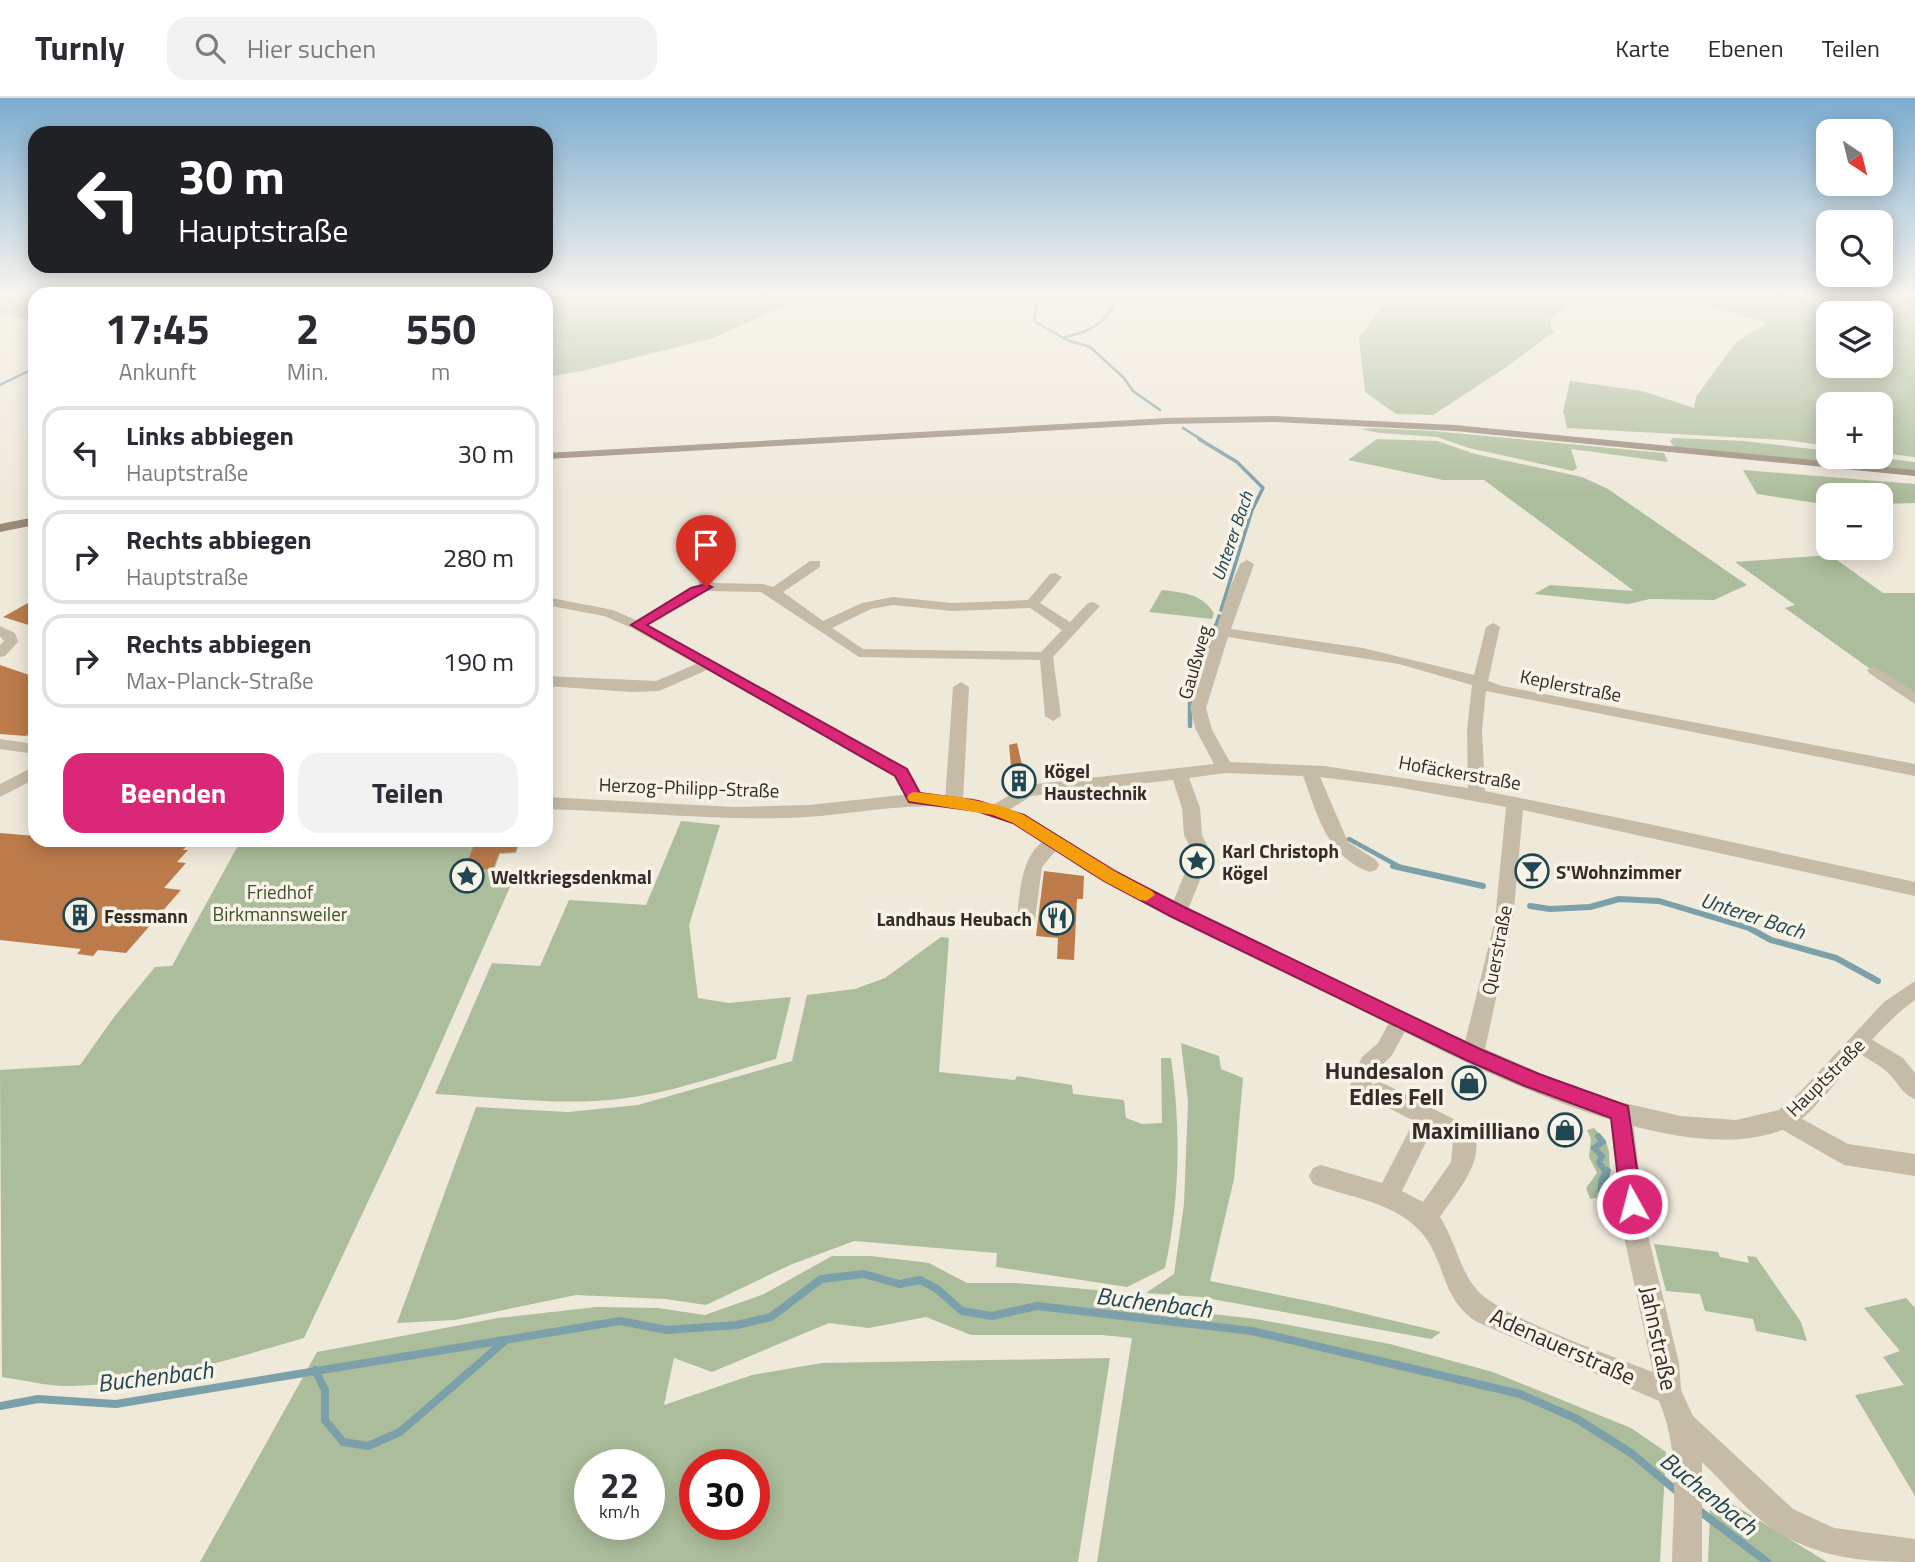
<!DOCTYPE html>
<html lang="de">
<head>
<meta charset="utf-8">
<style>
  :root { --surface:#fff; --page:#f2f2f3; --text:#2b2b33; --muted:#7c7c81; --line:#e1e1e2; --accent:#db2777 }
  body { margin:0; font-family:"Titillium Web",sans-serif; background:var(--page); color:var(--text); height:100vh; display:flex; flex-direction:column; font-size:26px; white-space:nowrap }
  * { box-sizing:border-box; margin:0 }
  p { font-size:23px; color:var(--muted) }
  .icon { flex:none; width:38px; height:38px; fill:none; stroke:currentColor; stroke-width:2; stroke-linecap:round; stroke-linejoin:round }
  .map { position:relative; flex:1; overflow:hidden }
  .sheet { position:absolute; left:28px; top:189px; width:525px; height:560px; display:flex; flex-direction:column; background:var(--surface); border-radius:21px; box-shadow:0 4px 18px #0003 }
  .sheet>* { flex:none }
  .hud { position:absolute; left:28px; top:28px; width:525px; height:147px; border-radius:21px; box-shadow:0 4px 18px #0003; background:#202124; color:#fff; overflow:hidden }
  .needle { width:46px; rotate:145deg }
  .controls { position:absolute; left:1816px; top:21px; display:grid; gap:14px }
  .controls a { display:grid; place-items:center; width:77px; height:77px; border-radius:14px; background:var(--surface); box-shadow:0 4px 18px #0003; font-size:35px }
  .speed { position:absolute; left:574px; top:1351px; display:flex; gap:14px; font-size:35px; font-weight:700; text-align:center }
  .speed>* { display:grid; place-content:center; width:91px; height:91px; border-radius:50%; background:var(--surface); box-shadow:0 4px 18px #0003; line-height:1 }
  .speed small { font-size:18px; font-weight:400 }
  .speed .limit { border:10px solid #d22; background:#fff; color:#111 }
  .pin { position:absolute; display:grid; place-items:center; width:60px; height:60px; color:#fff; margin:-72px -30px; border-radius:50% 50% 50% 0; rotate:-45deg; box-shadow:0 0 7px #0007 }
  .pin .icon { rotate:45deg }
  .me { position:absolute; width:77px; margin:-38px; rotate:353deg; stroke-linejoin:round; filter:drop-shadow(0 0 5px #0008) }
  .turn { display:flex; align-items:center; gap:24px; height:147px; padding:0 35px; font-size:32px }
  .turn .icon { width:91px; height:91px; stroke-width:2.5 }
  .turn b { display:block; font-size:49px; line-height:60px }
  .eta { display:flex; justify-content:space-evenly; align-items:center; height:119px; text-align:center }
  .eta b { font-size:42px; font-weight:700; line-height:49px }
  .cta { display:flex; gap:14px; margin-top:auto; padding:14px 35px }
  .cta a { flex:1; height:80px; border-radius:21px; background:var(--accent); color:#fff; font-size:28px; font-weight:700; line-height:80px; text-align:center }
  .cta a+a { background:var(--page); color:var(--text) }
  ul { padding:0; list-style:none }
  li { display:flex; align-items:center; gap:21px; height:94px; margin:0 14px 10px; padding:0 21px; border:4px solid var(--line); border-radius:21px }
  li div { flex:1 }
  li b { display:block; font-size:26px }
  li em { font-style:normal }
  header { display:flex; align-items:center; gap:42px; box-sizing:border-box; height:98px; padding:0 35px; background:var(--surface); border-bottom:2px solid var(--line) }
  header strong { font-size:33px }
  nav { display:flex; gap:38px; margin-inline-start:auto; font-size:24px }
  .search { width:490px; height:63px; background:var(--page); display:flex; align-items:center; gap:18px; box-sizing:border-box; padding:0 24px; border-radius:21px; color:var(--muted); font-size:26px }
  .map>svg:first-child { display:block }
</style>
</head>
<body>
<header>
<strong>Turnly</strong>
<div class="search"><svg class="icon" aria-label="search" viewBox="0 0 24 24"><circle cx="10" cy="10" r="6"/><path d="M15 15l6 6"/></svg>Hier suchen</div>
<nav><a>Karte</a><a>Ebenen</a><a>Teilen</a></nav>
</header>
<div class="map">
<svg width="1915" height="1464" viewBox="0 0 1915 1464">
  <rect width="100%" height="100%" fill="#efe9da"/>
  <path fill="#acbd9b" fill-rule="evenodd" d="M0 195H814L713 240 582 273 546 279V196H35V223L0 216Z
    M1394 195H1581L1552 219 1550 226 1554 234 1505 270 1433 317 1396 316 1365 294 1359 239Z
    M1672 195H1915V359L1881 355V306H1829V348L1786 342 1567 330 1563 313 1570 283 1642 293 1694 310 1696 299 1736 244 1767 225ZM1829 215H1881V268H1829Z
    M1373 330 1433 333 1664 355 1668 364 1571 351 1577 370 1573 373 1469 350 1437 339 1380 335 1360 331Z
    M1673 340 1744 343 1829 353V359H1873L1915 364V373L1674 349 1670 343Z
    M1377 341 1437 343 1475 356 1582 379 1608 391 1747 487 1714 502 1650 501 1628 506 1534 496 1550 487 1634 493 1484 382H1443L1348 362Z
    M1743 372 1915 386V405L1881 406V397H1829V406H1823L1757 396Z
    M1830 457 1883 495H1915V603L1785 510 1795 507 1735 464Z
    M1162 492C1184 495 1201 495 1214 515L1212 521 1149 514Z
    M681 723 720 727 689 827 698 900 729 905 791 899 776 961C725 975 672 995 619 1001 559 1008 496 999 435 996L492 865 540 868 569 802 646 807Z
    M241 742H521L516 755 500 756 491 780H514L420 993 304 1240C229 1262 150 1286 72 1288 49 1289 24 1282 2 1279L0 972 80 967 114 919 155 869 172 868Z
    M941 839 949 840 939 974 1015 982 1017 978 1072 987 1073 996 1124 1002 1126 1020 1142 1026 1162 1025 1161 960H1171C1181 1029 1180 1102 1165 1170L1127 1189 996 1169 997 1155 854 1143 790 1167 706 1207 665 1201 576 1197 455 1222 397 1225 476 1009 568 1014 638 1007 792 963 807 897 855 891 885 880Z
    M1181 945 1219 958 1221 971 1243 980 1234 1081 1210 1183 1328 1207 1441 1234 1431 1241 1201 1199 1146 1195 1174 1176 1184 1106 1188 1004Z
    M1594 1030 1606 1043 1609 1054 1611 1105H1602L1600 1099 1590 1101 1586 1090 1597 1075 1589 1059 1591 1041 1587 1032Z
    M1654 1146 1718 1154 1720 1159 1749 1165 1747 1158 1756 1159 1801 1224 1807 1243 1756 1233 1753 1221 1705 1213 1700 1196 1666 1193Z
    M832 1158H871L929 1165 967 1185H1015L1097 1192 1117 1205 1256 1221 1390 1246 1493 1274 1631 1330 1666 1354 1660 1464H1097L1132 1240 1102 1237H971L926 1219 869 1230 829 1225 712 1274 674 1260 664 1307 752 1277 822 1265 1110 1260 1078 1464H200L317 1254 498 1220 596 1209 658 1210 705 1217 764 1196ZM590 1367H649V1426H590ZM695 1367H754V1426H695Z
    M1906 1200 1915 1210V1398L1855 1297 1904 1287 1883 1259 1900 1253 1864 1210Z
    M1711 1393 1827 1464H1708Z"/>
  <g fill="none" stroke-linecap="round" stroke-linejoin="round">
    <path stroke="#7ba0aa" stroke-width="2.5" d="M1039 195 1034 223 1067 242 1090 249 1124 280 1133 293 1160 312
      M1065 239C1088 234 1106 227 1115 203
      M0 287 35 270
      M1183 330 1202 342"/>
    <path stroke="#7ba0aa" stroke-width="3.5" d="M1199 341 1237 364 1263 390 1252 412 1221 512
      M1215 530 1219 518"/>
    <path stroke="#7ba0aa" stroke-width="4.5" d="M1194 572 1212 541 1216 528
      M1190 584V628
      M1349 741 1400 769"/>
    <path stroke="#7ba0aa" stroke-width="6" d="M1393 768 1483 788
      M1530 808 1550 811 1590 809 1619 801 1659 803 1749 830 1771 842 1836 860 1878 883
      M1598 1038 1603 1044 1594 1050 1602 1058 1599 1065 1607 1075"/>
    <path stroke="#7ba0aa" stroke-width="8" d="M1602 1094V1083L1607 1073
      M315 1272 325 1292V1322L343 1344 368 1348 400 1334 506 1242
      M0 1308 38 1301 116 1306 620 1223 667 1232 737 1227 771 1219 821 1181 864 1176 899 1186 920 1182 937 1191 962 1213 992 1218 1037 1208 1252 1233 1520 1296 1577 1321 1631 1355 1679 1395
      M1697 1411 1767 1464"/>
  </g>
  <path fill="#bd7b4b" d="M35 501V529L3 519Z
    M0 567 35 579V632L26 638 0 636Z
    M1017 645 1026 685 1013 689 1009 647Z
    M0 735 35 738V742H192L183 752H188L177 764 186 765 164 790 181 792 126 855 98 852 93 858 77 856 81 851 0 842Z
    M476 742H520L515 754 499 755 493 771 464 772Z
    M1523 757 1544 763 1542 784 1520 778Z
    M1044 773 1084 778 1083 801H1077L1074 862 1057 861 1058 840 1036 838Z"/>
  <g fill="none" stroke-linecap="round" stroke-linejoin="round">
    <path fill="#c6bba7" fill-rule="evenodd" d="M708 437 714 441 713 485 763 486 773 489 810 463H820V469L783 494 823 523 862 505 893 499 952 505 1028 502 1050 476 1055 475 1062 479 1040 505 1070 524 1088 505 1093 504 1100 508 1053 559 1061 618 1053 623 1045 618 1040 562 859 559 761 494 707 493 647 527 907 670 923 700 915 706 909 704 895 678 707 572 659 593 631 594 546 588V578L656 583 696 566 632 530 604 518 546 507V499L613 512 636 522 699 487 702 441ZM893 507 952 513 1030 510 1062 532 1041 554 863 551 832 530 871 511Z
      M1247 462 1254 466 1231 531 1363 550 1474 577 1486 529 1493 525 1500 529 1488 583 1502 588 1915 666V678L1486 593 1482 632 1485 693 1649 726 1915 784V798L1523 712 1513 822 1484 956 1480 962 1473 965 1466 962 1462 956 1495 822 1506 709 1391 688 1320 679 1348 744 1376 762 1379 767 1376 772 1370 774C1327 760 1317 715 1303 678L1225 675 1189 680 1200 710 1202 737 1211 755 1187 814 1185 819 1178 821 1171 819 1169 814 1193 755 1184 737 1182 710 1173 682 1031 698 1003 716H991L988 712 991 708 1027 687 1214 666 1196 632 1190 610 1229 492 1240 466ZM1228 539 1399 566 1472 587 1467 632 1468 690 1324 668 1230 664 1212 632 1206 610Z
      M0 528 15 535 18 544 5 558 0 559V547L4 543 0 538Z
      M1874 568 1915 594V606L1869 575 1867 572Z
      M961 584 969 589 963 703 954 709 945 703 953 589Z
      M35 668V681L0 699V686Z
      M1054 738 1060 740 1063 744 1042 769 1035 821 1033 826 1026 828 1019 826 1017 821C1020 793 1021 748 1054 738Z
      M1401 913 1408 916 1411 922 1392 957 1378 972 1372 987 1379 984 1387 987 1473 1031C1487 1062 1456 1095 1440 1119 1455 1142 1459 1171 1477 1192 1499 1218 1616 1260 1653 1274L1622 1129 1610 1015 1613 1008 1621 1005 1629 1008 1632 1015 1646 1129 1679 1265 1681 1292 1693 1318 1793 1411 1834 1430 1915 1441V1464C1863 1464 1819 1460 1774 1432 1752 1418 1722 1383 1702 1364V1464H1672C1673 1408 1681 1355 1659 1303L1477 1224C1440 1201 1446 1161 1420 1133 1392 1103 1350 1100 1313 1086L1309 1078 1313 1070 1321 1067 1382 1085 1414 1023 1371 1001 1369 995 1360 1000 1352 997 1349 990 1362 959 1378 945 1394 916ZM1432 1032 1453 1043 1451 1064 1423 1104 1402 1093Z
      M1861 935 1903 960 1915 975V1001C1901 996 1897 982 1886 973 1875 963 1857 958 1851 944L1854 938Z
      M1784 1011 1848 1046 1915 1056V1078L1844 1067 1776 1028 1773 1021 1776 1014Z"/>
    <path fill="#c6bba7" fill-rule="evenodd" d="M0 641 35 646V656L0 651Z
      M902 697 971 700 1018 714 1147 790 1439 931 1561 984 1620 1004 1681 1018 1736 1022 1779 1012 1799 995 1884 904 1915 883V902C1881 926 1855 963 1828 994 1816 1006 1805 1022 1789 1029 1671 1083 1436 949 1328 895 1263 863 1198 833 1134 799 1115 789 1096 780 1078 768 1051 749 1024 727 991 717 924 696 854 719 785 720 705 722 626 713 546 711V699L734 709 809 707Z"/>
    <path fill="#9a8b79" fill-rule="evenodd" d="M1275 318 1455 327 1915 372V378L1455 333 1275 324 1167 326 546 361V355L1167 320Z
      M35 419V427L0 434V426Z"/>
  </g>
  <linearGradient id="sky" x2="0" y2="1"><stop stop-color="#7caccf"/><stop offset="0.49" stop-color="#f8f5ee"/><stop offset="1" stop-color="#f8f5ee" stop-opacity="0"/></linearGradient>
  <rect width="1915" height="400" fill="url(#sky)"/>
  <path fill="#db2777" stroke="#8e194d" stroke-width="2" d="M706 486 712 489 647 527 907 671 920 695 978 703 1024 717 1116 774 1184 809 1480 951 1539 976 1628 1008 1642 1106 1639 1113 1632 1116 1624 1113 1621 1106 1611 1020 1525 988 1466 962 1172 819 1104 783 1013 725 977 713 909 704 895 678 631 527 691 490Z"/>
  <path fill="#f59e0b" d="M914 694 959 699 1002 708 1024 717 1116 774 1152 793 1155 797 1146 803 1140 802 1104 783 1013 725 993 717 909 703 907 700 909 696Z"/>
  <defs>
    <symbol id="building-ring" viewBox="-11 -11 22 22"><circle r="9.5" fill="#f7f3e6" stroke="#204652" stroke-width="1.5"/><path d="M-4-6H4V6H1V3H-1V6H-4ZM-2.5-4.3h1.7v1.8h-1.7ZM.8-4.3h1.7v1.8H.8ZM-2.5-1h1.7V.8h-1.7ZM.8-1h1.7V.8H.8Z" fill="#204652"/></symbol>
    <symbol id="sight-ring" viewBox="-11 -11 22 22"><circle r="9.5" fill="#f7f3e6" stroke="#204652" stroke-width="1.5"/><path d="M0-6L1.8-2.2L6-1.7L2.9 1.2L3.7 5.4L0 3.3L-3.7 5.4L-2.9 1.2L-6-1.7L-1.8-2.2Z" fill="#204652"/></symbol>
    <symbol id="bar-ring" viewBox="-11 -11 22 22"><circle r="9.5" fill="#f7f3e6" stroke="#204652" stroke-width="1.5"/><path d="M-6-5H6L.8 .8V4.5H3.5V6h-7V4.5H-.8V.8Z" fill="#204652"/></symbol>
    <symbol id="restaurant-ring" viewBox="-11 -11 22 22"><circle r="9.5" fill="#f7f3e6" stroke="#204652" stroke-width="1.5"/><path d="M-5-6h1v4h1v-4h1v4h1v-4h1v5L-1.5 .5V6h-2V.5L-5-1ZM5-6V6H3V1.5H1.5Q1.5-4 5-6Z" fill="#204652"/></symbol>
    <symbol id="shop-ring" viewBox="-11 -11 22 22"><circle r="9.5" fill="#f7f3e6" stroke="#204652" stroke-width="1.5"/><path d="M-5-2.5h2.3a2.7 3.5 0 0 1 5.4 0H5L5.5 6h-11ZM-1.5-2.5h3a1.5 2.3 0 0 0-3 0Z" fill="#204652"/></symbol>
  </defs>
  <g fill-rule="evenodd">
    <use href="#building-ring" x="1000" y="664" width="38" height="38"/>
    <use href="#sight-ring" x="1178" y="744" width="38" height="38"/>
    <use href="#bar-ring" x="1513" y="754" width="38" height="38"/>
    <use href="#sight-ring" x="448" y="759" width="38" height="38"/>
    <use href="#building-ring" x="61" y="798" width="38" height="38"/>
    <use href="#restaurant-ring" x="1038" y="801" width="38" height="38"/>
    <use href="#shop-ring" x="1450" y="966" width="38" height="38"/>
    <use href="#shop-ring" x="1546" y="1013" width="38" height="38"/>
  </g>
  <g text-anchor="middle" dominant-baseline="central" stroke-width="7" stroke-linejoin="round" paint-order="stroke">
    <g font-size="18" font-style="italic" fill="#204652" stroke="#f7f3e6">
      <text transform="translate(1232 438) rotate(-71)">Unterer Bach</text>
    </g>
    <g font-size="19" fill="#332d27" stroke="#f7f3e6">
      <text transform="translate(1194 564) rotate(-74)">Gaußweg</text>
      <text transform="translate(1571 587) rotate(11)">Keplerstraße</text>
      <text transform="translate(1460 674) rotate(10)">Hofäckerstraße</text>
      <text transform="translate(689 689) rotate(2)">Herzog-Philipp-Straße</text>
      <text transform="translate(1496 852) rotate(-79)">Querstraße</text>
      <text transform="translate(1825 979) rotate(-45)">Hauptstraße</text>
    </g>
    <g font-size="19" font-weight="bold" fill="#332d27" stroke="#f7f3e6" text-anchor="start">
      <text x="1044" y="672">Kögel<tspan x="1044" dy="22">Haustechnik</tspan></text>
      <text x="1222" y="752">Karl Christoph<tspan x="1222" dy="22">Kögel</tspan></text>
      <text x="1556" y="773">S'Wohnzimmer</text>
      <text x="491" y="778">Weltkriegsdenkmal</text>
      <text x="104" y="817">Fessmann</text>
      <text x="1032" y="820" text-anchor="end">Landhaus Heubach</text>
    </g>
    <g font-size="19" fill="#3d502d" stroke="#f7f3e6">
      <text x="280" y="793">Friedhof<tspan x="280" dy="22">Birkmannsweiler</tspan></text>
    </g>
    <g font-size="21" font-style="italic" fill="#204652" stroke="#f7f3e6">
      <text transform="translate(1753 817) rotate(18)">Unterer Bach</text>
    </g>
    <g font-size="23" font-weight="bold" fill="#332d27" stroke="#f7f3e6" text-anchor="end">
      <text x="1444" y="972">Hundesalon<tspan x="1444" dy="26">Edles Fell</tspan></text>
      <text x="1540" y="1032">Maximilliano</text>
    </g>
    <g font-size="23" fill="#332d27" stroke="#f7f3e6">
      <text transform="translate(1659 1240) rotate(78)">Jahnstraße</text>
      <text transform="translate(1563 1248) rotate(24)">Adenauerstraße</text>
    </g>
    <g font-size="24" font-style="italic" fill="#204652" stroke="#f7f3e6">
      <text transform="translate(1154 1204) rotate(7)">Buchenbach</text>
      <text transform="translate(155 1278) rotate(-7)">Buchenbach</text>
      <text transform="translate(1709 1395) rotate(39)">Buchenbach</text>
    </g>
  </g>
</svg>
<div class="controls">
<a><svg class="needle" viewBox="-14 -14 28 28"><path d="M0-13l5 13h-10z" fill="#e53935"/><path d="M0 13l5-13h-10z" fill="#7c7c81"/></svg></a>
<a><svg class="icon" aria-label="search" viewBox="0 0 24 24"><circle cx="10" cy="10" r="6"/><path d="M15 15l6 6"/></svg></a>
<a><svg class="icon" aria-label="layers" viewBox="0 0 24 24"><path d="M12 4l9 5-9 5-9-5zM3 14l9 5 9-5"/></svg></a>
<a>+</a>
<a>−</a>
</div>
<div class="speed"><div>22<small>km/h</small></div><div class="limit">30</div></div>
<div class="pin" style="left:706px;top:489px;background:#d93025"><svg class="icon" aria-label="arrive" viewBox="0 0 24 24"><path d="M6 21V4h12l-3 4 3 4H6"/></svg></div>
<svg class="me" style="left:1632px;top:1106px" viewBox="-20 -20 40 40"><circle r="17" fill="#db2777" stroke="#fff" stroke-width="3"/><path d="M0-11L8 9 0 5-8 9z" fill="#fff"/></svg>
<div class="hud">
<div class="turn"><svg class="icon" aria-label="left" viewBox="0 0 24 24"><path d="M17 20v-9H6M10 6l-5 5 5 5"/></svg><div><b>30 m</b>Hauptstraße</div></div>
</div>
<section class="sheet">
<div class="eta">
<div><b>17:45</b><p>Ankunft</p></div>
<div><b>2</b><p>Min.</p></div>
<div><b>550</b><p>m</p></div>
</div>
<ul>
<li><svg class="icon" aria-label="left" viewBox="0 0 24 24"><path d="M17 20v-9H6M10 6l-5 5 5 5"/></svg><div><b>Links abbiegen</b><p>Hauptstraße</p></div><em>30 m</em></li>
<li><svg class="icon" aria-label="right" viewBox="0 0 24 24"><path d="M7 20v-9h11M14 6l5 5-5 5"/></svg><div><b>Rechts abbiegen</b><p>Hauptstraße</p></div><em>280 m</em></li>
<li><svg class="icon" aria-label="right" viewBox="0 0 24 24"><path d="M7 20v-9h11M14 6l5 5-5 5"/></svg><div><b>Rechts abbiegen</b><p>Max-Planck-Straße</p></div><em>190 m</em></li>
</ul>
<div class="cta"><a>Beenden</a><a>Teilen</a></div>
</section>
</div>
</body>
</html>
